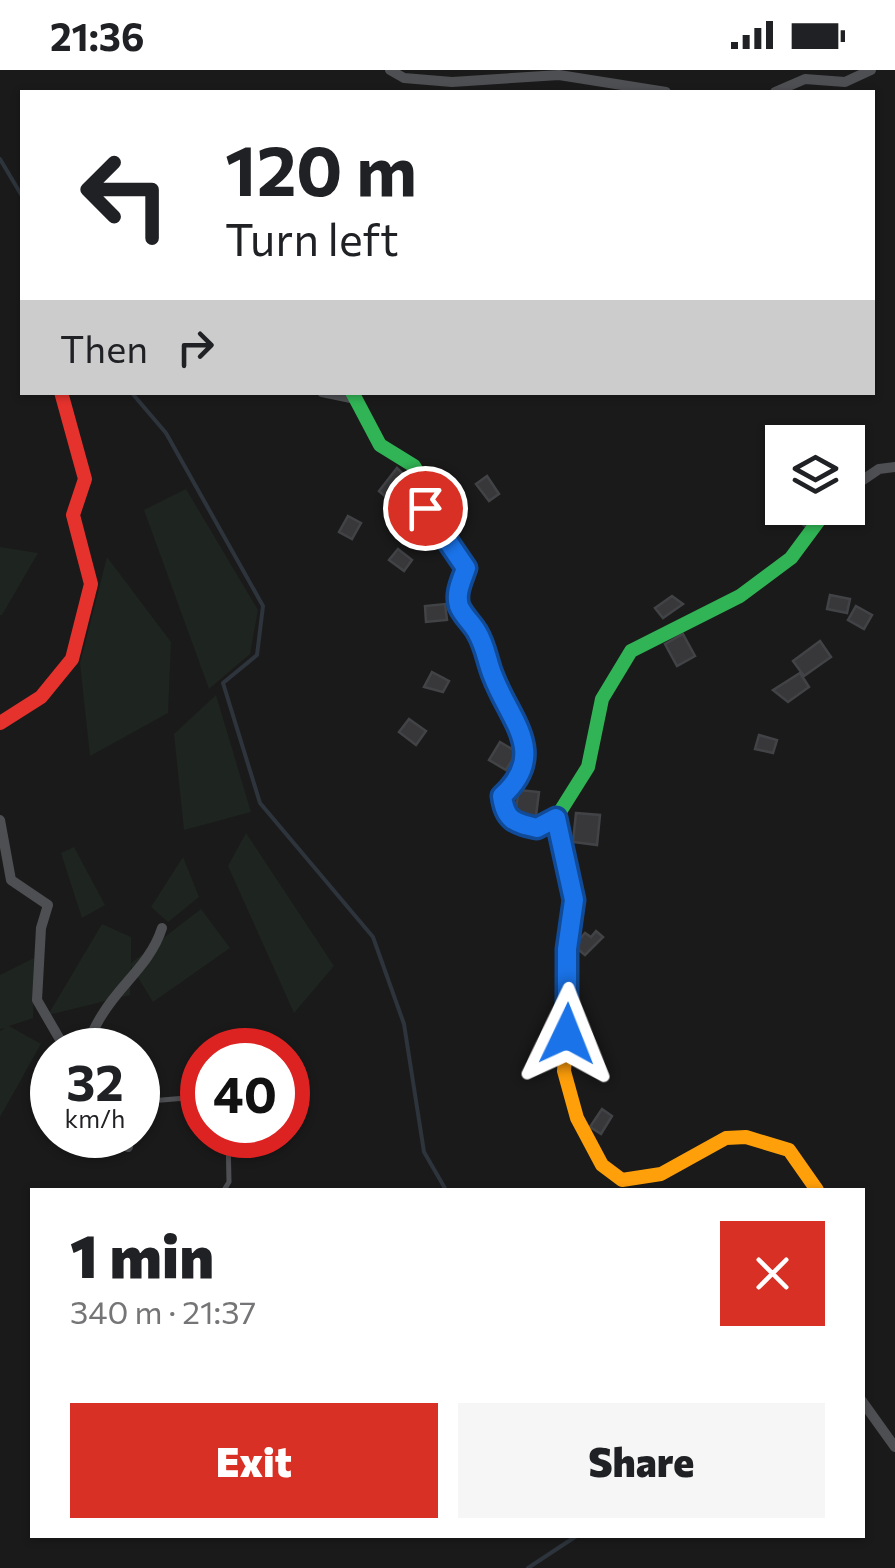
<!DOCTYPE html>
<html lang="en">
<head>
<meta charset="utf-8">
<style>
  :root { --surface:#fff; --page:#f6f6f6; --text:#202124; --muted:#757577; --accent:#d93025 }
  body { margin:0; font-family:Commissioner,sans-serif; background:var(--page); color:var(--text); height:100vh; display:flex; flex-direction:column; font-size:38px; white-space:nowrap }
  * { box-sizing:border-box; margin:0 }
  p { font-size:32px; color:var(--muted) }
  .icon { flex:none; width:55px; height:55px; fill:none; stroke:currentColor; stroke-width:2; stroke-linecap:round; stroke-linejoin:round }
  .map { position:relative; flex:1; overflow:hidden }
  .sheet { position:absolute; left:30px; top:1118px; width:835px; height:350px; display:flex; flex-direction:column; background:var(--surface); border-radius:0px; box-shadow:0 2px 8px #0004 }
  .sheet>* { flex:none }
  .top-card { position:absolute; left:20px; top:20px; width:855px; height:305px; border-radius:0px; box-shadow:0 2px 8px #0004; background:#fff; color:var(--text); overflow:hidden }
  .controls { position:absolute; left:765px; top:355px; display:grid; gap:20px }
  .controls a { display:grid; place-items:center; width:100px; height:100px; border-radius:0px; background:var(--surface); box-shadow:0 2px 8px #0004; font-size:50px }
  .speed { position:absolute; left:30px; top:958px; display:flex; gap:20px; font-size:50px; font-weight:700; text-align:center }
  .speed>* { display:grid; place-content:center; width:130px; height:130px; border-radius:50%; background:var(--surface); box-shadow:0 2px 8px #0004; line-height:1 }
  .speed small { font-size:25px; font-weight:400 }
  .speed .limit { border:15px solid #d22; background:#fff; color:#111 }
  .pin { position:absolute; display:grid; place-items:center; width:85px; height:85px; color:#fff; margin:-42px; border:5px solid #fff; border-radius:50%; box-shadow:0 2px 10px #0007 }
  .me { position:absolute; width:110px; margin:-55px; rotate:2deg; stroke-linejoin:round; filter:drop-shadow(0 0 8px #0008) }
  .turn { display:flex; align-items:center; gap:35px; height:210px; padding:0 40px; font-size:45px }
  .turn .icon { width:130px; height:130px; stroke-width:2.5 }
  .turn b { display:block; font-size:70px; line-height:85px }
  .then { display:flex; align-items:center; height:95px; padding:0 40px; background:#0003; gap:20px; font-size:38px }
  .round { display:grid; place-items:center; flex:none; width:105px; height:105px; border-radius:0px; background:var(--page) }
  .head { display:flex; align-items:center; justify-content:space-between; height:170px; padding:0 40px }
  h1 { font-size:60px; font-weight:800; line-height:75px }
  .cta { display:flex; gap:20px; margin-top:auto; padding:20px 40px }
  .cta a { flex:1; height:115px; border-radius:0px; background:var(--accent); color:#fff; font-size:40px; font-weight:800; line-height:115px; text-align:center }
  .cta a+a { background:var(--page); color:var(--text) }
  .status { display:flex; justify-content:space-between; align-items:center; height:70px; padding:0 50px; background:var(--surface); direction:ltr }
  .status svg { height:28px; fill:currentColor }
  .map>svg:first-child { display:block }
</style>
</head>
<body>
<div class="status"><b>21:36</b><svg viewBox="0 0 49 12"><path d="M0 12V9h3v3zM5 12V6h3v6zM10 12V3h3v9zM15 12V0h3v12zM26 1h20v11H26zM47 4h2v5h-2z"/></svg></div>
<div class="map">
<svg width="895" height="1498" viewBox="0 0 895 1498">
  <rect width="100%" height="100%" fill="#1a1a1a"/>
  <path fill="#1e241f" d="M186 419 258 540 250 584 209 619 144 440Z
    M0 477 38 483 2 545H0Z
    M107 487 171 572 168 643 90 686 80 593Z
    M216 625 251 742 184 760 174 664Z
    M246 763 334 896 294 943 228 796Z
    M74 777 105 835 82 848 61 783Z
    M183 787 199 827 168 852 151 837Z
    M201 839 230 878 153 932 131 896 130 925 48 945 102 854 131 867V893Z
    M34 888 33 948 9 956 41 974 0 1047V961L5 958 0 959V905Z"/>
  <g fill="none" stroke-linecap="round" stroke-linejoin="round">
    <path stroke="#2d343c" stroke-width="4" d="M0 89 22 126
      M131 322 166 363 263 536 257 585 223 613 260 733 373 867 404 954 424 1082 446 1120
      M528 1498 578 1465"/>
  </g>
  <path fill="#38383a" stroke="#424346" stroke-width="2.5" d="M397 398 420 421 403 442 379 421Z
    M487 406 499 424 489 431 476 414Z
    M454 429 456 447 441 449 439 431Z
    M796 438H806L815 445 806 457 790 444Z
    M348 446 361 453 352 469 339 462Z
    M398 479 412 490 404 501 389 490Z
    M830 525 850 529 847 543 827 539Z
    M672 526 683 534 663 548 655 538Z
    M445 534 447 550 426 552 425 536Z
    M856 536 872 545 864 559 848 550Z
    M683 564 695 586 677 596 665 574Z
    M820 571 831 587 804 606 793 591Z
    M432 602 449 611 443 622 424 617Z
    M800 603 809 617 788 632 773 620Z
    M409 649 426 661 416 675 399 662Z
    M759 665 777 670 773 683 755 679Z
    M500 672 517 682 506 700 489 690Z
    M519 720 539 722 536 746 515 744Z
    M576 743 600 745 597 775 573 772Z
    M596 861 603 867 585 885 574 876 585 863 591 867Z
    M602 1039 612 1046 601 1064 590 1057Z"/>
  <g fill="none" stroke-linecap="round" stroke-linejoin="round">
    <path stroke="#4e4f53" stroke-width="5" d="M138 1032 186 1028 202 1035
      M224 1120 229 1112 228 1065"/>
    <path stroke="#4e4f53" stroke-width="10" d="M390 0 404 8 452 12 559 5 666 22
      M775 22 805 9 845 12 871 0
      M322 322 356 329
      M848 420 879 399 895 397
      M0 750 11 810 48 835 41 858 37 930 66 980
      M82 980C91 968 94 957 102 945 121 913 150 895 162 858
      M120 1065 128 1077
      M862 1331 895 1377"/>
    <path stroke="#30b455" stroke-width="14" d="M352 322 380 375 414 396 426 416 425 437 466 498 459 533 480 568 522 667 523 695 502 725C506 747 516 753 537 758L556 748
      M559 763 556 748 588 697 602 629 631 581 740 526 791 488 828 438"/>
    <path stroke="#ff9f0a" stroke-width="14" d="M559 763 574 831 567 879 570 927 564 1001 577 1048 602 1095 622 1110 661 1104 726 1068 746 1067 789 1080 817 1120"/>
    <path stroke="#e5322d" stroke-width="14" d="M0 653 41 627 72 589 91 514 73 445 85 409 61 322"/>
  </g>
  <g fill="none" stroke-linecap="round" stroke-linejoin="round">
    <defs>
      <path id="route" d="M425 438 466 498C462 510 455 523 459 536 463 546 472 553 477 562 486 577 487 592 493 606 510 651 549 683 502 726 505 750 514 753 537 758L556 748 574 830 567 879V964"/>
    </defs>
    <use href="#route" stroke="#114b97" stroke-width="25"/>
    <use href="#route" stroke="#1a73e8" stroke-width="18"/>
  </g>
</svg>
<div class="controls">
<a><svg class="icon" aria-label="layers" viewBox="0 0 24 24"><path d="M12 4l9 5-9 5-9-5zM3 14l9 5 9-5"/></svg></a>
</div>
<div class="speed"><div>32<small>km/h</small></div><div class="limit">40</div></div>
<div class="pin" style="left:425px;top:438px;background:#d93025"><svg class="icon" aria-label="arrive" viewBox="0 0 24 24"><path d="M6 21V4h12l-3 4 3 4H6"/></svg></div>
<svg class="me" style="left:567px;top:964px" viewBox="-20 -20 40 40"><path d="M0-17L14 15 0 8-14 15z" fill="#1a73e8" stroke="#fff" stroke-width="4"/></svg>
<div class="top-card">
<div class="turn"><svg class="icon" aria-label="left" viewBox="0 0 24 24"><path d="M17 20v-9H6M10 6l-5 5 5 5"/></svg><div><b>120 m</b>Turn left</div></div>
<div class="then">Then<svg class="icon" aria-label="right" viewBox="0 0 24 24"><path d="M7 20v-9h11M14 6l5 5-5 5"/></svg></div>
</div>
<section class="sheet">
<div class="head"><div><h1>1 min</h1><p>340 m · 21:37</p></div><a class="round" style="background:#d93025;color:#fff"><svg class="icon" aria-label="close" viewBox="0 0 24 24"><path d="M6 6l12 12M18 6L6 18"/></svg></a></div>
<div class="cta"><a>Exit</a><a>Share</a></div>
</section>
</div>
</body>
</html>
